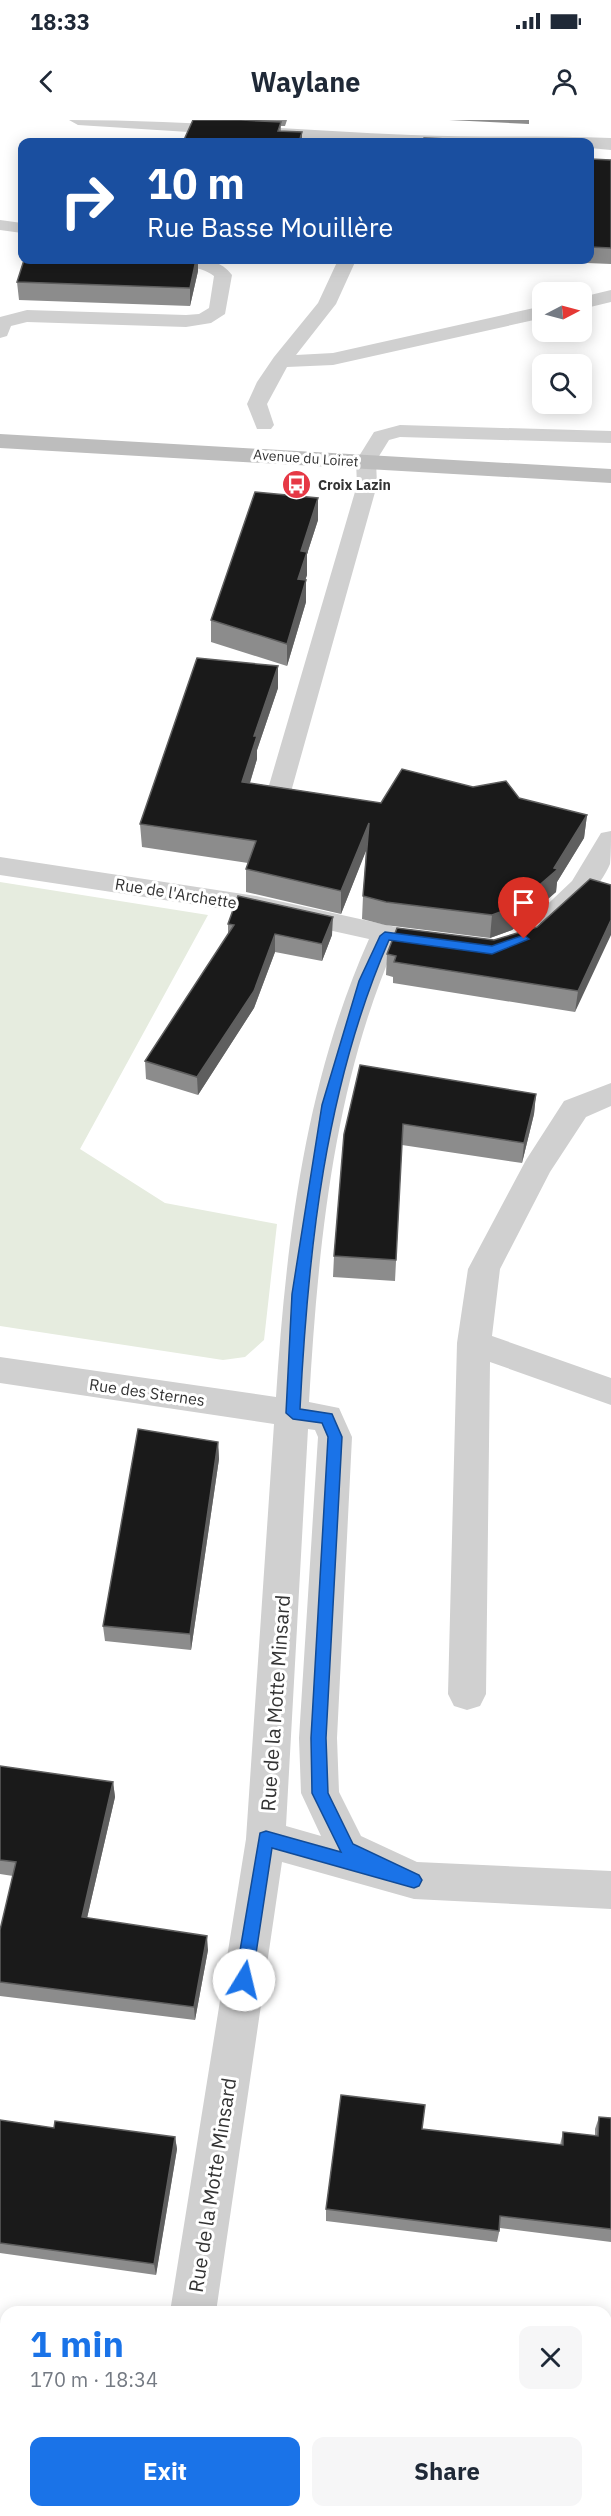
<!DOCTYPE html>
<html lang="en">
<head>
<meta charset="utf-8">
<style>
  :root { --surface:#fff; --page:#f6f6f7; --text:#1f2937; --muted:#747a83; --accent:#1a73e8 }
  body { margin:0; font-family:"IBM Plex Sans",sans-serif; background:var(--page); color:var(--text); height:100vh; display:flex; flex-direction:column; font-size:22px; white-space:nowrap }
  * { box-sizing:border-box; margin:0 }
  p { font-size:20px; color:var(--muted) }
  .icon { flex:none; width:33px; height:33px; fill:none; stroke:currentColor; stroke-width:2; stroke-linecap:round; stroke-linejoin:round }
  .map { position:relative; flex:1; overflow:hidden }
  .panel { position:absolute; left:0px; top:2186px; width:612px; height:212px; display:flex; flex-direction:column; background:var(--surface); border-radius:18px 18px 0 0; box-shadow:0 3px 15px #0003 }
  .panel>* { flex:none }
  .guide { position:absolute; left:18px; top:18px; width:576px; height:126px; border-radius:12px; box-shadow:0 3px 15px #0003; background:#1a4fa0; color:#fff; overflow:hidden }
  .needle { width:39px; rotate:84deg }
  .buttons { position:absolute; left:532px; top:162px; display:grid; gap:12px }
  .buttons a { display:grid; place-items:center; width:60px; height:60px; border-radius:12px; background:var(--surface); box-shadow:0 3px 15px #0003; font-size:30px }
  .pin { position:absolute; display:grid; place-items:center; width:51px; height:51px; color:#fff; margin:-62px -26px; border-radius:50% 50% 50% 0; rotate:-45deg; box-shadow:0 0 6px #0007 }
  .pin .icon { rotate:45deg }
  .me { position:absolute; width:66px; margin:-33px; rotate:9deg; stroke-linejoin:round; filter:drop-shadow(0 0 4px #0008) }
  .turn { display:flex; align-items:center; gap:21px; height:126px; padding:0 30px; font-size:27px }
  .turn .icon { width:78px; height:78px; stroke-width:2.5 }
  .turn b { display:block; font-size:42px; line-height:51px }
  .round { display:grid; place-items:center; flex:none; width:63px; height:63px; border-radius:12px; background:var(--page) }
  .head { display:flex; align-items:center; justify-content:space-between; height:102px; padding:0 30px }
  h1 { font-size:36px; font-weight:700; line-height:45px; color:var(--accent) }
  .cta { display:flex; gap:12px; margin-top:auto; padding:12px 30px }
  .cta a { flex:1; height:69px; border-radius:12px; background:var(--accent); color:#fff; font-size:24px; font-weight:700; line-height:69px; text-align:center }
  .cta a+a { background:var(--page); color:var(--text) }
  .status { display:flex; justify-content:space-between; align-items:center; height:42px; padding:0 30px; background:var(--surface); direction:ltr }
  .status svg { height:16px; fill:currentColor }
  header { display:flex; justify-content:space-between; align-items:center; height:78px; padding:0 30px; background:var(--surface); font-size:27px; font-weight:700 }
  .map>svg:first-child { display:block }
</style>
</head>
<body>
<div class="status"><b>18:33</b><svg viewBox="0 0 49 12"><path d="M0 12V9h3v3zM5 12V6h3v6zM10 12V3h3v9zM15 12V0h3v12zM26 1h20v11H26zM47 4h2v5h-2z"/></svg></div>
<header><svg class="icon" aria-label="back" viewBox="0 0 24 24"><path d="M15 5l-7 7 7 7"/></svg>Waylane<svg class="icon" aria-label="person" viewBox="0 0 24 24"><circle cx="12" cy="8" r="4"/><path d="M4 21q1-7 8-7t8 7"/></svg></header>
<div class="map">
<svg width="611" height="2396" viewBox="0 0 611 2396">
  <rect width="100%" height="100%" fill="#fff"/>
  <path fill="#e6ecdf" d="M0 762 208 795 80 1029 165 1083 277 1104 264 1220 245 1237 223 1240 0 1206Z"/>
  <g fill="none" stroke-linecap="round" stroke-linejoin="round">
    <path fill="#d0d0d0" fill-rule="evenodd" d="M0 100 22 103V113L0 110Z
      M156 140C179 137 217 133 232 155L225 194 211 203 186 207 27 202 11 206 7 216 0 218V197L27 190 186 195 199 194 209 188 214 156C197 143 178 149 159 144Z
      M338 140H356L336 184 296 235 333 233 543 186V198L333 245 287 247 267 284 274 305 271 309H257L247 284 257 262 274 237 318 183Z
      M611 170V182L582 189V177Z
      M400 305 611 311V323L400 317 389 320 376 341 377 365 289 679 286 684 277 686 268 684 265 679 357 365 356 341 374 312Z"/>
    <path fill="#d0d0d0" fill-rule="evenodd" d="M69 0C184 0 296 10 411 15 477 18 545 15 611 18V30L590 28V22H349L78 5Z
      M611 711C611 720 611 735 610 744 600 767 565 811 538 803L534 797 572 761 601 713Z
      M0 737 256 776 405 809 415 811 419 818 415 825 405 827 395 825C333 967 318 1128 309 1282L339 1288 352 1317 337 1618 339 1672 361 1716 417 1742 611 1751V1789L414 1779 282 1742 216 2192H170L246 1719 274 1304 0 1263V1237L276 1277C286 1122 305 962 369 819L256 794 0 755ZM308 1309 315 1310 318 1317 299 1618 301 1673 321 1716 286 1706Z
      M611 963V986L586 997 550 1052 500 1149 492 1216 611 1258V1285L490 1242 486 1574 480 1586 467 1590 454 1586 448 1574 457 1223 468 1149 526 1040 564 981Z
      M606 2328 611 2329V2377L606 2376Z
      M131 2391H179L178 2396H130Z
      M555 2391H603V2396H555Z"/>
    <path fill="#bdbdbd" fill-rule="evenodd" d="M0 314 611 349V363L0 328Z"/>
  </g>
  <path fill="#8c8c8c" d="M193 0H287L285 6H281V11L302 12V22H183Z
    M449 0H529V4Z
    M590 39 611 40V144L562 142 563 140H590Z
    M24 140H198V151L190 186 19 180 17 162Z
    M318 378V400L307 434V455L305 460 306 482 287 546 211 522V500Z
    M278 546V568L257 630V639L250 663 381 683 519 678 587 695 584 718 557 762 556 772 512 810 490 818 385 805 362 799 363 776 366 730 341 794 246 772V749L248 743 142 727 140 704Z
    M611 765 575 892 393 863V857L386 855 387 834 494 820 537 807Z
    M228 804 332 815 322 841 275 832 254 888 198 975 146 959 145 941 228 815Z
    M536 974 534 994 522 1043 402 1025 395 1161 333 1157 334 1136 344 1014Z
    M218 1322 219 1339 191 1530 105 1521 103 1506Z
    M0 1646 113 1662 115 1677 87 1798 208 1830 195 1900 0 1876V1810L13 1756 0 1754Z
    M599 1997 611 1998V2122L500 2108 497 2122 326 2101V2089L422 2009 560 2025 563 2012 595 2016V2009Z
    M0 2000 54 2008 175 2017 177 2029 156 2155 0 2133Z"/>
  <path fill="#5f5f5f" d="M302 12V22H299Z
    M196 140H198V151L190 186V168Z
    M318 378V400L307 434V455L298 482V459L301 431Z
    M306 460V482L287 546V524Z
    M278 546V568L257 630V639L243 685 242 662 254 616Z
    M587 695 584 718 557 762 556 772 512 810 490 818 492 795 554 748Z
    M369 703 368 726 341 794V771Z
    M333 797 332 815 322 841V824Z
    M611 800V815L575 892 578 871Z
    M275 814V832L254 888 198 975 197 957Z
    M536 974 534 994 522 1043 524 1023Z
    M218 1322 219 1339 191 1530 190 1514Z
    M113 1662 115 1677 84 1811 82 1797Z
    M207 1816 208 1830 195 1900 194 1887Z
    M175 2017 177 2029 156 2155 154 2144Z"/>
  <path fill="#1a1a1a" stroke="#5f5f5f" stroke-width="1.5" d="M193 0H241L281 2 278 11 302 12 299 22H183Z
    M424 18 472 20 471 22H423Z
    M65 19 173 22H64Z
    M590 39 611 40V128L590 127Z
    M24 140H196L190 168 17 162Z
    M255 372 318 378 301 431 307 432 298 459 306 460 287 524 211 500Z
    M197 538 278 546 254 616H257L242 662 381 683 402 649 473 667 506 661 519 678 587 695 554 748 558 749 514 787 492 795 386 782 363 776 369 703 341 771 246 749 256 721 140 704Z
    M590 759 611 765V800L578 871 394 842 396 836 387 834 397 808 494 820 537 807Z
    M238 776 333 797 322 824 275 814 254 871 197 957 145 941 234 805 228 804Z
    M360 945 536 974 524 1023 403 1004 396 1140 334 1136 344 1014Z
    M138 1309 218 1322 190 1514 103 1506Z
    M0 1646 113 1662 82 1797 207 1816 194 1887 0 1862V1810L16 1742 0 1740Z
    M341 1975 425 1985 422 2009 563 2025V2012L598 2016 599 1997 611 1998V2109L500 2096 499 2111 326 2089Z
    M0 2000 54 2008 55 2001 175 2017 154 2144 0 2123Z"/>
  <path fill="#1a73e8" stroke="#114b97" stroke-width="1.5" d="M385 812 492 826 524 815 529 819 492 834 389 820C325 967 308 1130 300 1289L332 1294 342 1317 326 1618 328 1673 353 1724 419 1755 422 1760 419 1766 414 1768 272 1728 252 1860 250 1866 244 1869 238 1866 235 1860 260 1713 266 1711 341 1732 312 1673 311 1618 328 1317 322 1303 293 1299 286 1293 292 1174 322 985 359 861 380 816Z"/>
  <defs>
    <symbol id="bus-disc" viewBox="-11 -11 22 22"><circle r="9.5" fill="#e63946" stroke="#fff"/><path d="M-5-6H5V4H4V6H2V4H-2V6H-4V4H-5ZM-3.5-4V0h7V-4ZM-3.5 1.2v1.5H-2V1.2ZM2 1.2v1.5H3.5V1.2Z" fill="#fff"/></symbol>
  </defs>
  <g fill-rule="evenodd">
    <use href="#bus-disc" x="280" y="348" width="33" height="33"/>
  </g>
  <g text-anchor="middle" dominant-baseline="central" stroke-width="6" stroke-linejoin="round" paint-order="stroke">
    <g font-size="14" fill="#333" stroke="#fff">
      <text transform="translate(306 338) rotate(4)">Avenue du Loiret</text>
    </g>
    <g font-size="14" font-weight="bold" fill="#333" stroke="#fff" text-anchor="start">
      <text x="318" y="365">Croix Lazin</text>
    </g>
    <g font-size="16" fill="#333" stroke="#fff">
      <text transform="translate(176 773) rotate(9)">Rue de l'Archette</text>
      <text transform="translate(147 1272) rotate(8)">Rue des Sternes</text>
    </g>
    <g font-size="20" fill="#333" stroke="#fff">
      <text transform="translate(275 1583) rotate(-86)">Rue de la Motte Minsard</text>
      <text transform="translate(212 2065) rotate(-81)">Rue de la Motte Minsard</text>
    </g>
  </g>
</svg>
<div class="buttons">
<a><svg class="needle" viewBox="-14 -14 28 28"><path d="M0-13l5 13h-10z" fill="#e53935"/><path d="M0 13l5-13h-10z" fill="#747a83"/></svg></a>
<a><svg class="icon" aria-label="search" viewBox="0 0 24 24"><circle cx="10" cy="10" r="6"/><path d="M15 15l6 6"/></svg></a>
</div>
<div class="pin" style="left:524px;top:819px;background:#d93025"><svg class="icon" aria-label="arrive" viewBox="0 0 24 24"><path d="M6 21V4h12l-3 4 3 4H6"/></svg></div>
<svg class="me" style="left:244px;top:1860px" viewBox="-20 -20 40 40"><circle r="19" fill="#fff"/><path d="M0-13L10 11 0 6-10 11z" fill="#1a73e8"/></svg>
<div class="guide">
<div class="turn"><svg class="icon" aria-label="right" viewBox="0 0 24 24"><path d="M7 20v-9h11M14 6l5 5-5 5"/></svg><div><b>10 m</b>Rue Basse Mouillère</div></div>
</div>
<section class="panel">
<div class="head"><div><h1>1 min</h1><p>170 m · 18:34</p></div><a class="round"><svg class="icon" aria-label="close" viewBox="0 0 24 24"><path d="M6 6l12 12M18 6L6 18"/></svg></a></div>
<div class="cta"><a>Exit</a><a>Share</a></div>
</section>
</div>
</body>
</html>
